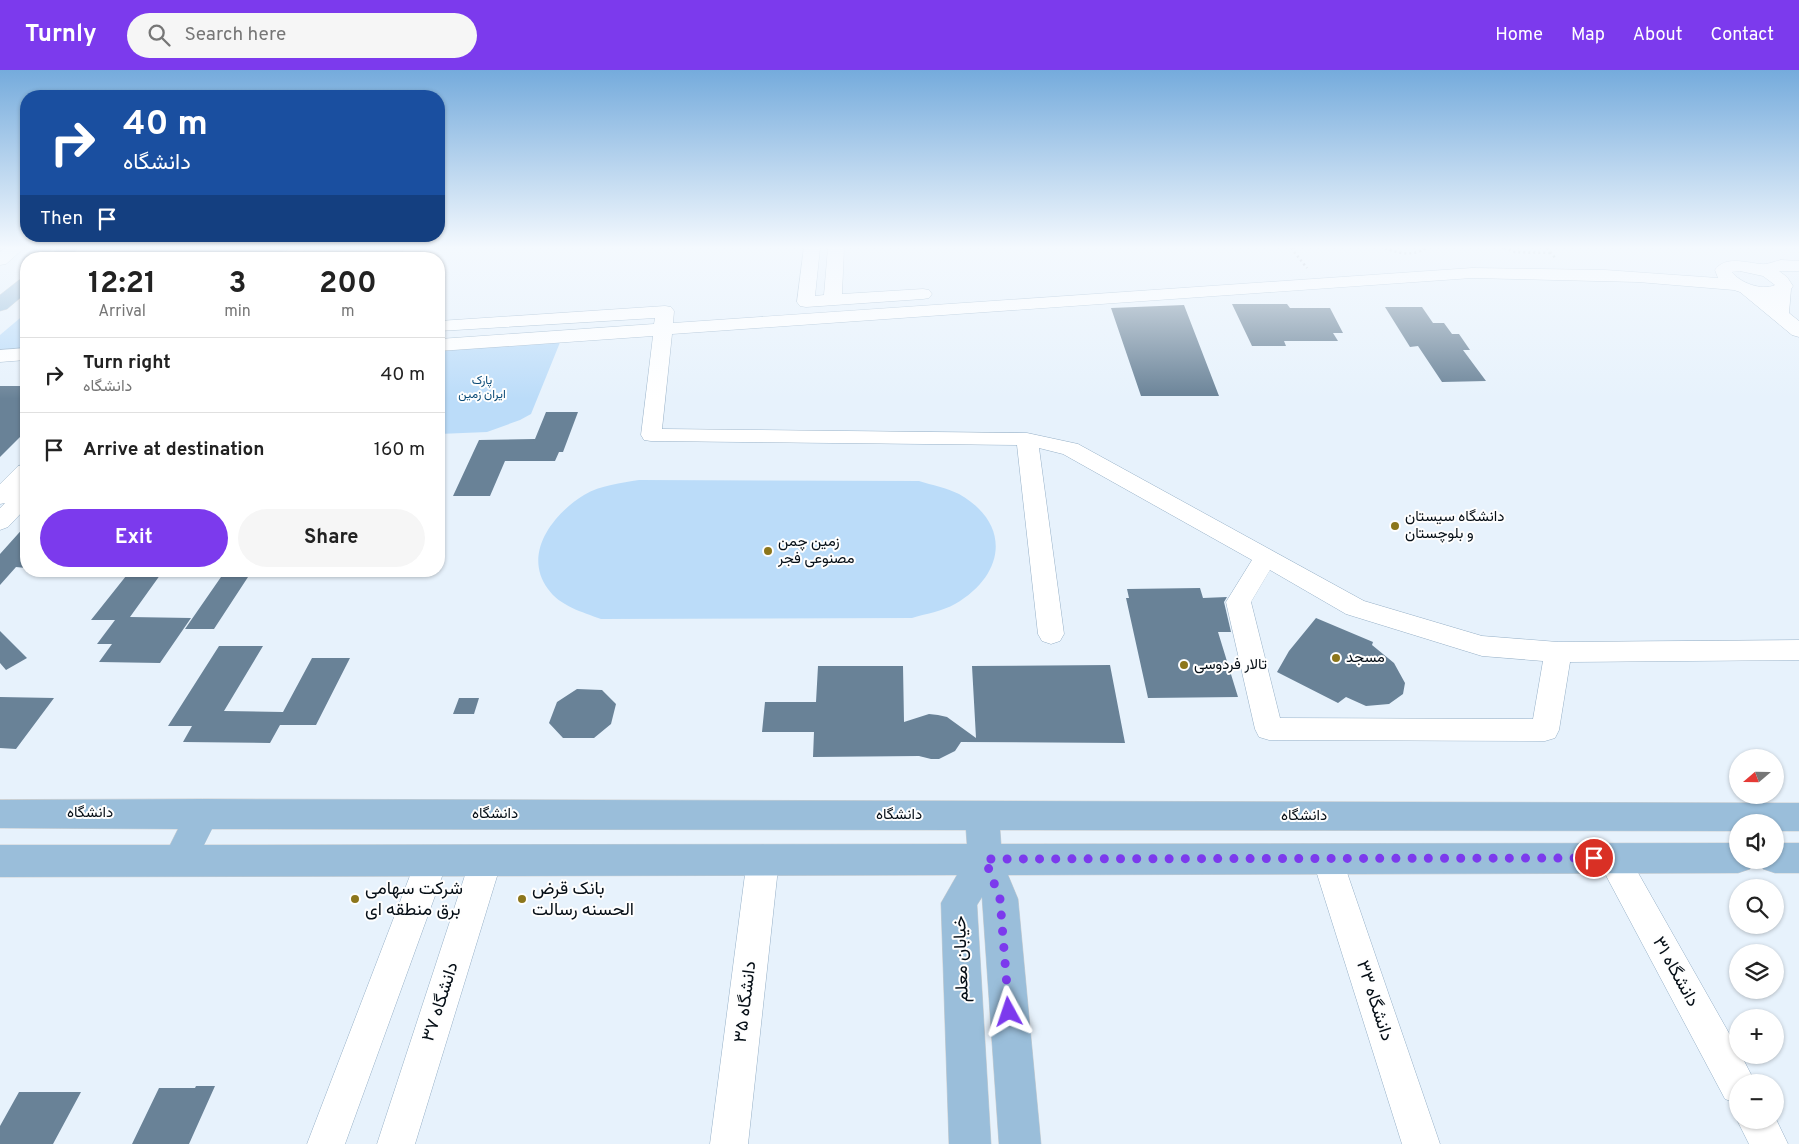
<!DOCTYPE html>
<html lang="en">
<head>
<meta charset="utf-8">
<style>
  :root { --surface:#fff; --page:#f6f6f6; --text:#222; --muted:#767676; --line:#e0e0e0; --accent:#7c3aed }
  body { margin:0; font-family:Overpass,Vazirmatn,sans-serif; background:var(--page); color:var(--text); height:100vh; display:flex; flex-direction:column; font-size:19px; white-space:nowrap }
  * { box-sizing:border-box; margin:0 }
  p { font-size:16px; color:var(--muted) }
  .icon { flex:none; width:28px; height:28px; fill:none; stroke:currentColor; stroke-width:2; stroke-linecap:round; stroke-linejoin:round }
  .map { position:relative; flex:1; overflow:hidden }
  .side { position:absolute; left:20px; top:182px; width:425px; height:325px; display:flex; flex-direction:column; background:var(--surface); border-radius:20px; box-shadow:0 1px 4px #0004 }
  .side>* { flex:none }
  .hud { position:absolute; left:20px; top:20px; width:425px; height:152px; border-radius:20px; box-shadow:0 1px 4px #0004; background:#1a4fa0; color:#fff; overflow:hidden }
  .needle { width:32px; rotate:250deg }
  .fabs { position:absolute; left:1729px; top:679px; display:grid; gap:10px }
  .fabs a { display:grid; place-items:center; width:55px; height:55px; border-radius:50%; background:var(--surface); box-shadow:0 1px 4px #0004; font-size:25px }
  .pin { position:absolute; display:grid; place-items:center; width:42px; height:42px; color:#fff; margin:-21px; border:2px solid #fff; border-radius:50%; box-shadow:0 1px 5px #0007 }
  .me { position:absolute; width:55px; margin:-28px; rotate:355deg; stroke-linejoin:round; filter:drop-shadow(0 0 4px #0008) }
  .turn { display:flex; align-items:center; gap:18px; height:105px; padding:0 20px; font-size:22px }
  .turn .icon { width:65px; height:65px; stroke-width:2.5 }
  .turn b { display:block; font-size:35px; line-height:42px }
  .then { display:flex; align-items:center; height:48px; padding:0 20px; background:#0003; gap:10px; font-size:19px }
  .eta { display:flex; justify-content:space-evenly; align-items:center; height:85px; text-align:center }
  .eta b { font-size:30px; font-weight:700; line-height:35px }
  .primary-button { display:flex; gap:10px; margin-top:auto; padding:10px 20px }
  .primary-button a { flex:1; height:58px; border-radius:30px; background:var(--accent); color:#fff; font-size:20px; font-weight:700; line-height:58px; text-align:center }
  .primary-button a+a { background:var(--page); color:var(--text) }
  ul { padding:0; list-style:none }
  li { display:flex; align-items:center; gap:15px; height:75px; padding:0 20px; border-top:1px solid var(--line) }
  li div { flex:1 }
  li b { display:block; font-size:19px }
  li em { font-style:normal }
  header { display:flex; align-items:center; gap:30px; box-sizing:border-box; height:70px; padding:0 25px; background:var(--accent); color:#fff }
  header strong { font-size:24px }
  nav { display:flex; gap:28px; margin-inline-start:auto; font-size:18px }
  .search { width:350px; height:45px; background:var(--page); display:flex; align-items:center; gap:12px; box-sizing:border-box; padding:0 18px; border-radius:28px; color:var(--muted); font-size:19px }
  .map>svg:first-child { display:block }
</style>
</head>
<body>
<header>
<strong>Turnly</strong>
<div class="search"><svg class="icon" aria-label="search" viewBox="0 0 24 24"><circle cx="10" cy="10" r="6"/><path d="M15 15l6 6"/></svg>Search here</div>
<nav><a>Home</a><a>Map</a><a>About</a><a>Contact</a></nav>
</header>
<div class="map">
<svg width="1799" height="1074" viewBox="0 0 1799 1074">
  <rect width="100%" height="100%" fill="#e7f2fc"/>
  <path fill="#bbdcf9" d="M163 178H286L277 189H89L96 183Z
    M26 243V281L0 283V265Z
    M561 270 531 344 520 350 487 362 439 364V278Z
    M639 410 919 411C932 415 947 418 959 424 1012 454 1005 505 955 534 943 541 925 544 912 548L601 549C582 542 560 536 548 519 522 484 553 444 584 425 601 415 621 413 639 410Z"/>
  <path fill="#698297" d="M1232 234H1287L1290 238H1330L1343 263H1333L1338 271H1284L1286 276H1252Z
    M1184 235 1219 326H1141L1111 238Z
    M1385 237H1422L1433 253H1444L1452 264H1459L1470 280H1463L1486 311 1442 312 1418 276 1410 277Z
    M0 316H26V361L0 387Z
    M546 342H578L563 382H559L555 391H505L490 426H453L479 370 535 369Z
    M26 455V498L16 497 0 515V484Z
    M130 501H163L130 547 191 548 160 593 99 592 112 574H97L115 550H91Z
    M221 507H248L214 559H185Z
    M1200 518 1203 528 1227 527 1224 532 1231 562H1218L1238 627 1148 628 1126 528H1129L1127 519Z
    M1316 548 1373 572 1372 575 1394 593 1405 613 1403 624 1389 634 1366 636 1346 627 1338 633 1277 602 1289 581Z
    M0 561 27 588 6 600 0 593Z
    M219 576H263L224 641 283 642 312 588H350L316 655H280L270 673 183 672 192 656H168Z
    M1110 595 1125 673 961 672 955 681 939 689H931L919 686 813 687 814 662H762L765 632H816L818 596H903L904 652 929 644 938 645 947 647 976 668 972 596Z
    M577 619 602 620 616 634 611 654 594 668H563L549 653 557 632Z
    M0 627 54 628 16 679 0 678Z
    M459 628H479L474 644H453Z
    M196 1016H215L189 1074H132L159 1018H195Z
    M19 1022H81L53 1074H0V1056Z"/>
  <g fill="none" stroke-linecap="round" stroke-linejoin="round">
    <defs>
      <path id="minor" d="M5 178H24L6 194 0 195V182Z
        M289 178H306L298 189H281Z
        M405 178H422L415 189H398Z
        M804 178H820L815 226 824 225 828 178H844L842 224 923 219 929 220 932 224 929 228 923 229 806 237 800 236 797 232Z
        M1781 190 1799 191V201H1779L1787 207 1793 216 1791 219 1789 243 1799 251V267L1792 265 1740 222 1734 220 1638 212 1472 208 672 264 662 359 1027 363 1078 374 1364 531 1482 566 1558 572 1799 570V590L1570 592 1559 660 1555 668 1545 671 1269 670 1259 667 1255 659 1226 532 1252 490 1063 384 1039 378 1064 564 1060 571 1051 574 1042 571 1038 564 1017 375 651 371 644 370 641 365 653 266 439 281V269L654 254 655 248 439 261V251L665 236 671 237 674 241 673 253 1472 198 1605 200 1718 208 1715 200C1725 185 1747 193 1761 194 1767 195 1775 191 1781 190ZM1740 201 1763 206 1775 215C1762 221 1740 213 1732 202ZM1270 500 1346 544 1482 586 1543 591 1533 649 1280 648 1251 532Z
        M26 278V290L0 292V280Z
        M26 394V413L21 419 26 418V438L8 457 0 460V438L5 433 0 434V414L18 396Z
        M1327 774 1338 778 1342 788 1440 1074H1402L1312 788 1316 778Z
        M1613 774 1624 778 1738 979V985H1741L1755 1012H1738V1034L1725 1029 1602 798 1598 788 1602 778Z
        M763 775 774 779 779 789 748 1074H710L747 789 752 779Z
        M432 776 443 780 448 790 345 1074H307L416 790 421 780Z
        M486 776 497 780 502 790 415 1074H377L470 790 475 780Z
        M1775 1047 1788 1074H1749L1737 1050H1775Z"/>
      <path id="major" d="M33 178H53L42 189H26V193H25L22 189Z
        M58 178H78L68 189H48Z
        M26 208V223L7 239 0 241V225L19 210Z
        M203 729 1799 733V761H1775V752H1738V761L1000 760 1001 774 1738 773V790H1754L1750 799 1738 803 1008 805 1018 829 1041 1074H999L982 827 977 835 991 1074H949L941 833 957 805 0 807V775H170L178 759 0 758V730ZM212 759 966 760 967 774 204 775Z
        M1775 773H1799V803H1775L1763 799 1759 790H1775Z"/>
    </defs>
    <use href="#minor" stroke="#96b0c7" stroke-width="1"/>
    <use href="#major" stroke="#cdcfd0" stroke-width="1"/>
    <path stroke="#9ba5af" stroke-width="2.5" stroke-dasharray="2 3" stroke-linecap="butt" d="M1291 178 1307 198
      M1385 178C1399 184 1413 186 1426 178
      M1504 178 1515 182 1550 183
      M1547 178 1556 189"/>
    <use href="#minor" fill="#fff" fill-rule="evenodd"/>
    <use href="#major" fill="#9abeda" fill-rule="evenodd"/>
  </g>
  <linearGradient id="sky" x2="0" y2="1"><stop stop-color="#75abdc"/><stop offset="0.54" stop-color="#f4f9fe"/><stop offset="1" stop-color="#f4f9fe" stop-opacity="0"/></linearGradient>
  <rect width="1799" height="329" fill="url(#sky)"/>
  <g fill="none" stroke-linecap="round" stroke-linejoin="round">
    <path stroke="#7c3aed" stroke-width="9" stroke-dasharray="0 16.2" d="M1009 942 1000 829 985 789 1594 788"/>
  </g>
  <g fill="#8c761b" stroke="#fefefe" stroke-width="2">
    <circle cx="1395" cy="456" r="5"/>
    <circle cx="768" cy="481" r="5"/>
    <circle cx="1336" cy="588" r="5"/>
    <circle cx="1184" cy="595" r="5"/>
    <circle cx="355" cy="829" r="5"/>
    <circle cx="522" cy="829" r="5"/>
  </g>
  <g text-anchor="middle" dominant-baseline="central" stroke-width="4" stroke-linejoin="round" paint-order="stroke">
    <g font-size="12" fill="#0a4a76" stroke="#fefefe">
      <text x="482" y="311">پارک<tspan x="482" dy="14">ایران زمین</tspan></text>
    </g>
    <g font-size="15" fill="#050e16" stroke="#fefefe" text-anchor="start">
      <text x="1405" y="447">دانشگاه سیستان<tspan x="1405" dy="17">و بلوچستان</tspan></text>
      <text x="778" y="472">زمین چمن<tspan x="778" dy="17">مصنوعی فجر</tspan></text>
      <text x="1346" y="588">مسجد</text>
      <text x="1194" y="595">تالار فردوسی</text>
    </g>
    <g font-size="15" fill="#050e16" stroke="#fefefe">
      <text x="90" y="743">دانشگاه</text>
      <text x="495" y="744">دانشگاه</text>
      <text x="899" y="745">دانشگاه</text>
      <text x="1304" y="746">دانشگاه</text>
    </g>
    <g font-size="18" fill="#050e16" stroke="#fefefe" text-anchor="start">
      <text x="365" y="819">شرکت سهامی<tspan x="365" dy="21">برق منطقه ای</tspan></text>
      <text x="532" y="819">بانک قرض<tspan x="532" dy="21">الحسنه رسالت</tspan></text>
    </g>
    <g font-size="18" fill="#050e16" stroke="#fefefe">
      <text transform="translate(962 889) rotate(-92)">خیابان معلم</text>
      <text transform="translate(1675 902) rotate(61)">دانشگاه ۳۱</text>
      <text transform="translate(1374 931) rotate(72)">دانشگاه ۳۳</text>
      <text transform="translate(441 932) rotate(-72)">دانشگاه ۳۷</text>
      <text transform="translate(746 932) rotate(-83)">دانشگاه ۳۵</text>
    </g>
  </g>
</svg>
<div class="fabs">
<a><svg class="needle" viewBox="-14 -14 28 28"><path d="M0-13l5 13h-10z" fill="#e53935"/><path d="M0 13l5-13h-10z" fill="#767676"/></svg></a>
<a><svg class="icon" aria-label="sound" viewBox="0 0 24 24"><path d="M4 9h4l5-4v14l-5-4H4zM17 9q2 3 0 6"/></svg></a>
<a><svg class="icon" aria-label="search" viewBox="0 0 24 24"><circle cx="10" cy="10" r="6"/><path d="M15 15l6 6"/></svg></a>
<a><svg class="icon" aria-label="layers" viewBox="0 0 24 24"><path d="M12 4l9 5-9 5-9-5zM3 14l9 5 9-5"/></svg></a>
<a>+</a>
<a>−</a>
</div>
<div class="pin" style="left:1594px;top:788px;background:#d93025"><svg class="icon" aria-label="arrive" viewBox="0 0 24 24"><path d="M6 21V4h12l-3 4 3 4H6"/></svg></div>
<svg class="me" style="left:1009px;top:942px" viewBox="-20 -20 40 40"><path d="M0-17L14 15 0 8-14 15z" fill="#7c3aed" stroke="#fff" stroke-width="4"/></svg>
<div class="hud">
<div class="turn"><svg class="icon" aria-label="right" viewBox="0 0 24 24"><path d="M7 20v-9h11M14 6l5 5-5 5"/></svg><div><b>40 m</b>دانشگاه</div></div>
<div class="then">Then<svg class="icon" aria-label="arrive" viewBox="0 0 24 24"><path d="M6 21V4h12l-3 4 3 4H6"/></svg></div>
</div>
<section class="side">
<div class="eta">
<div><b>12:21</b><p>Arrival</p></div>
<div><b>3</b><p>min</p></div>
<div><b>200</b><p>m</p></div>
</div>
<ul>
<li><svg class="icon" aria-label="right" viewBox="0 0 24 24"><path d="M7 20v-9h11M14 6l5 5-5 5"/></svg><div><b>Turn right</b><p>دانشگاه</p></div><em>40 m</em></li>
<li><svg class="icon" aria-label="arrive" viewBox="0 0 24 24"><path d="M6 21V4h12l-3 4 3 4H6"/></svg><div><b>Arrive at destination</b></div><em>160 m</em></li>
</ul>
<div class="primary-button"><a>Exit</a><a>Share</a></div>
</section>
</div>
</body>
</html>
